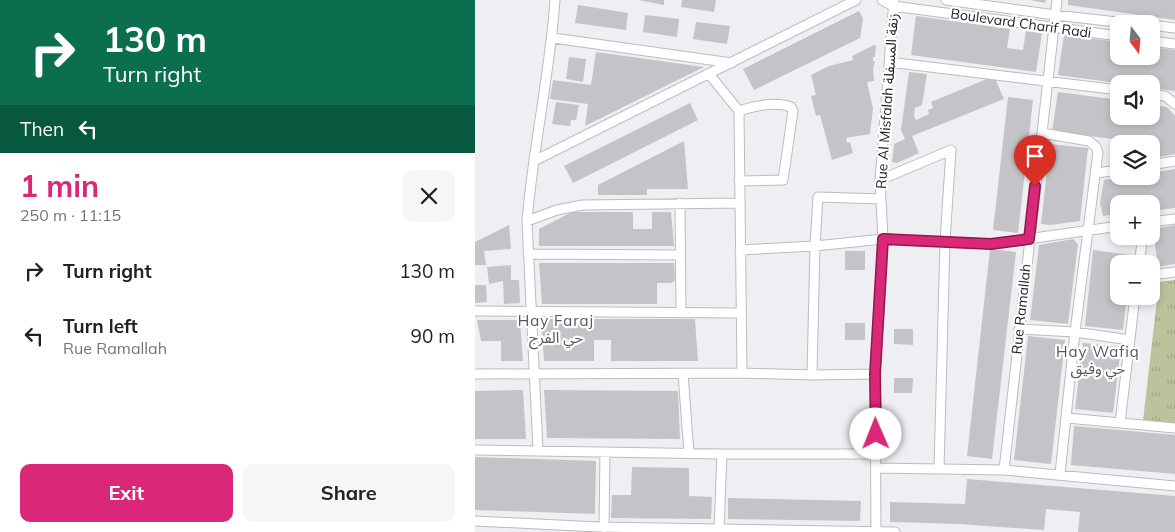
<!DOCTYPE html>
<html lang="en">
<head>
<meta charset="utf-8">
<style>
  :root { --surface:#fff; --page:#f6f6f6; --text:#202124; --muted:#757577; --accent:#db2777 }
  body { margin:0; font-family:Mulish,"Noto Sans Arabic",sans-serif; background:var(--page); color:var(--text); height:100vh; display:flex; flex-direction:column; font-size:19px; white-space:nowrap }
  * { box-sizing:border-box; margin:0 }
  p { font-size:16px; color:var(--muted) }
  .icon { flex:none; width:28px; height:28px; fill:none; stroke:currentColor; stroke-width:2; stroke-linecap:round; stroke-linejoin:round }
  .map { position:relative; flex:1; overflow:hidden }
  .panel { display:flex; flex-direction:column; background:var(--surface); width:475px }
  .panel>* { flex:none }
  .hud { background:#0b6e4f; color:#fff; overflow:hidden }
  .needle { width:32px; rotate:164deg }
  .fabs { position:absolute; left:635px; top:15px; display:grid; gap:10px }
  .fabs a { display:grid; place-items:center; width:50px; height:50px; border-radius:10px; background:var(--surface); box-shadow:0 2px 8px #0003; font-size:25px }
  .pin { position:absolute; display:grid; place-items:center; width:42px; height:42px; color:#fff; margin:-51px -21px; border-radius:50% 50% 50% 0; rotate:-45deg; box-shadow:0 0 5px #0007 }
  .pin .icon { rotate:45deg }
  .me { position:absolute; width:55px; margin:-28px; rotate:359deg; stroke-linejoin:round; filter:drop-shadow(0 0 4px #0008) }
  .turn { display:flex; align-items:center; gap:18px; height:105px; padding:0 20px; font-size:22px }
  .turn .icon { width:65px; height:65px; stroke-width:2.5 }
  .turn b { display:block; font-size:35px; line-height:42px }
  .then { display:flex; align-items:center; height:48px; padding:0 20px; background:#0003; gap:10px; font-size:19px }
  .round { display:grid; place-items:center; flex:none; width:52px; height:52px; border-radius:10px; background:var(--page) }
  .head { display:flex; align-items:center; justify-content:space-between; height:85px; padding:0 20px }
  h1 { font-size:30px; font-weight:700; line-height:38px; color:var(--accent) }
  .button { display:flex; gap:10px; margin-top:auto; padding:10px 20px }
  .button a { flex:1; height:58px; border-radius:10px; background:var(--accent); color:#fff; font-size:20px; font-weight:700; line-height:58px; text-align:center }
  .button a+a { background:var(--page); color:var(--text) }
  ul { padding:0; list-style:none }
  li { display:flex; align-items:center; gap:15px; height:65px; padding:0 20px }
  li div { flex:1 }
  li b { display:block; font-size:19px }
  li em { font-style:normal }
  main { display:flex; flex:1; min-height:0 }
  .map>svg:first-child { display:block }
</style>
</head>
<body>
<main>
<section class="panel">
<div class="hud">
<div class="turn"><svg class="icon" aria-label="right" viewBox="0 0 24 24"><path d="M7 20v-9h11M14 6l5 5-5 5"/></svg><div><b>130 m</b>Turn right</div></div>
<div class="then">Then<svg class="icon" aria-label="left" viewBox="0 0 24 24"><path d="M17 20v-9H6M10 6l-5 5 5 5"/></svg></div>
</div>
<div class="head"><div><h1>1 min</h1><p>250 m · 11:15</p></div><a class="round"><svg class="icon" aria-label="close" viewBox="0 0 24 24"><path d="M6 6l12 12M18 6L6 18"/></svg></a></div>
<ul>
<li><svg class="icon" aria-label="right" viewBox="0 0 24 24"><path d="M7 20v-9h11M14 6l5 5-5 5"/></svg><div><b>Turn right</b></div><em>130 m</em></li>
<li><svg class="icon" aria-label="left" viewBox="0 0 24 24"><path d="M17 20v-9H6M10 6l-5 5 5 5"/></svg><div><b>Turn left</b><p>Rue Ramallah</p></div><em>90 m</em></li>
</ul>
<div class="button"><a>Exit</a><a>Share</a></div>
</section>
<div class="map">
<svg width="700" height="532" viewBox="0 0 700 532">
  <defs>
    <pattern id="grass-tufts" width="24" height="20" patternUnits="userSpaceOnUse" patternTransform="scale(1.25)"><rect width="24" height="20" fill="#bcc29b"/><path d="M3 7l-1-3M5 7V3M7 7l1-3M15 17l-1-3M17 17v-4M19 17l1-3" fill="none" stroke="#a1a685"/></pattern>
  </defs>
  <rect width="100%" height="100%" fill="#efeff3"/>
  <path fill="url(#grass-tufts)" d="M700 280V424L668 421 684 282Z"/>
  <path fill="#c4c4c8" d="M163 0H189V5Z
    M207 0H241L239 12 206 7Z
    M555 0H571L570 3Z
    M593 0H700V20L593 5Z
    M103 5 153 13 151 30 100 23Z
    M384 11 388 19 385 38 279 90 268 69Z
    M170 15 204 19 202 37 168 32Z
    M441 16 535 29 532 48 548 50 551 31 567 33 561 72 436 55Z
    M221 22 255 26 252 44 218 39Z
    M589 35 644 42V56H676V47L700 50V91L676 88V84H649L583 75Z
    M399 45 401 46 400 57H398V61H400L398 69 399 81 392 82 398 108 395 134 371 138 372 143 375 142 378 153 357 160 345 115 341 116 336 96 341 95 336 75 354 66 378 60 377 56Z
    M121 52 229 67 110 126 113 104 75 99 78 80 116 85Z
    M94 57 111 59 108 82 91 79Z
    M434 72 452 74 447 105 440 108 439 116 441 120 454 114 453 110 458 108 456 102 519 76 529 99 437 136 444 153 422 163 417 162 419 144 430 139 426 130Z
    M583 92 644 100V116H676V105L692 107 700 116V154L684 157 676 144 577 131Z
    M533 97 558 100 543 233 518 230Z
    M81 102 104 105 101 120H96L95 126 77 124Z
    M215 103 223 120 98 183 89 166Z
    M209 141 213 189H172V195H123V185Z
    M575 144 613 148 605 221 575 225 566 224Z
    M700 169V208L676 211V204H644V218L642 214 628 216 625 203 629 180 652 176H676V173Z
    M97 212H158V229H177V212H196L199 246H64V229Z
    M34 225 36 249 9 251 11 265H0V242Z
    M700 225V264L683 267 678 229Z
    M598 239 603 244 593 324 555 320 564 245Z
    M515 249 541 252 517 459 492 456Z
    M618 250 656 255 655 264H644V296H652L648 330 610 326Z
    M370 251H390V270H370Z
    M64 263H199L200 280 197 283H182V304H67Z
    M36 265V280H44L45 303 29 304 28 281 14 284 12 267Z
    M0 285H11L12 302 0 303Z
    M66 319H220L223 361H136V340H119V361H69Z
    M2 320H45L48 361H26V341H6Z
    M370 323H390V340H370Z
    M419 329H438V345L419 344Z
    M553 336 590 340 576 464 539 460Z
    M608 343 646 347 638 413 600 409Z
    M419 378H438L437 393H419Z
    M48 390 51 439H0V391Z
    M69 390 203 391 205 439 72 438Z
    M599 426 700 435V474L596 465Z
    M0 457 121 461 120 514 0 510Z
    M157 467 214 468V496L237 497 236 519 136 518 137 495H156Z
    M492 479 700 496V532H603L605 512 571 509 569 530 484 524 415 522V502L490 504Z
    M253 498 386 501 385 521 253 519Z"/>
  <g fill="none" stroke-linecap="round" stroke-linejoin="round">
    <defs>
      <path id="street" d="M407 0 418 6 644 36
        M471 0 580 15 660 24
        M676 25 700 28
        M78 38 257 63
        M676 41 700 44
        M414 62 644 90
        M234 74 264 111 267 373
        M676 94 690 96 700 104
        M264 111C279 106 300 101 316 107L318 111 308 180 264 181
        M567 133 614 141 621 147 623 152 600 332 585 474
        M59 161 381 0
        M676 165 700 161
        M621 173 644 170
        M405 180 476 150 470 241 464 469
        M205 203 206 311
        M52 221 82 210 108 205 265 203
        M676 222 700 219
        M265 250 340 246 408 239 517 244 644 226
        M53 254 205 255
        M664 264 668 236
        M676 275 700 272
        M0 311 265 313
        M544 329 600 332 655 340
        M0 374 267 373 337 375
        M208 374 214 453
        M400 374 337 375 340 246 343 197 406 199
        M592 418 700 428
        M645 423 660 296
        M0 450 247 454H401
        M63 450 52 221C58 147 75 74 80 0
        M401 468 529 470 700 486
        M529 470 582 0
        M0 521 124 527 420 532
        M129 528 130 452
        M244 530 247 454
        M401 532 400 374 408 239 405 180 419 0"/>
    </defs>
    <use href="#street" stroke="#bcbcc0" stroke-width="11"/>
    <use href="#street" stroke="#fff" stroke-width="9"/>
  </g>
  <g fill="none" stroke-linecap="round" stroke-linejoin="round">
    <defs>
      <path id="route" d="M401 434 400 374 408 239 516 244 554 239 560 186"/>
    </defs>
    <use href="#route" stroke="#8e194d" stroke-width="12"/>
    <use href="#route" stroke="#db2777" stroke-width="9"/>
  </g>
  <g text-anchor="middle" dominant-baseline="central" stroke-width="4.5" stroke-linejoin="round" paint-order="stroke">
    <g font-size="14" fill="#222224" stroke="#fff">
      <text transform="translate(546 23) rotate(8)">Boulevard Charif Radi</text>
      <text transform="translate(412 101) rotate(-86)">Rue Al Misfalah زنقة المسفلة</text>
      <text transform="translate(546 309) rotate(-84)">Rue Ramallah</text>
    </g>
    <g font-size="15" letter-spacing="1" fill="#57575a" stroke="#fff">
      <text x="81" y="320">Hay Faraj<tspan x="81" dy="17">حي الفرج</tspan></text>
      <text x="623" y="351">Hay Wafiq<tspan x="623" dy="17">حي وفيق</tspan></text>
    </g>
  </g>
</svg>
<div class="fabs">
<a><svg class="needle" viewBox="-14 -14 28 28"><path d="M0-13l5 13h-10z" fill="#e53935"/><path d="M0 13l5-13h-10z" fill="#757577"/></svg></a>
<a><svg class="icon" aria-label="sound" viewBox="0 0 24 24"><path d="M4 9h4l5-4v14l-5-4H4zM17 9q2 3 0 6"/></svg></a>
<a><svg class="icon" aria-label="layers" viewBox="0 0 24 24"><path d="M12 4l9 5-9 5-9-5zM3 14l9 5 9-5"/></svg></a>
<a>+</a>
<a>−</a>
</div>
<div class="pin" style="left:560px;top:186px;background:#d93025"><svg class="icon" aria-label="arrive" viewBox="0 0 24 24"><path d="M6 21V4h12l-3 4 3 4H6"/></svg></div>
<svg class="me" style="left:401px;top:434px" viewBox="-20 -20 40 40"><circle r="19" fill="#fff"/><path d="M0-13L10 11 0 6-10 11z" fill="#db2777"/></svg>
</div>
</main>
</body>
</html>
